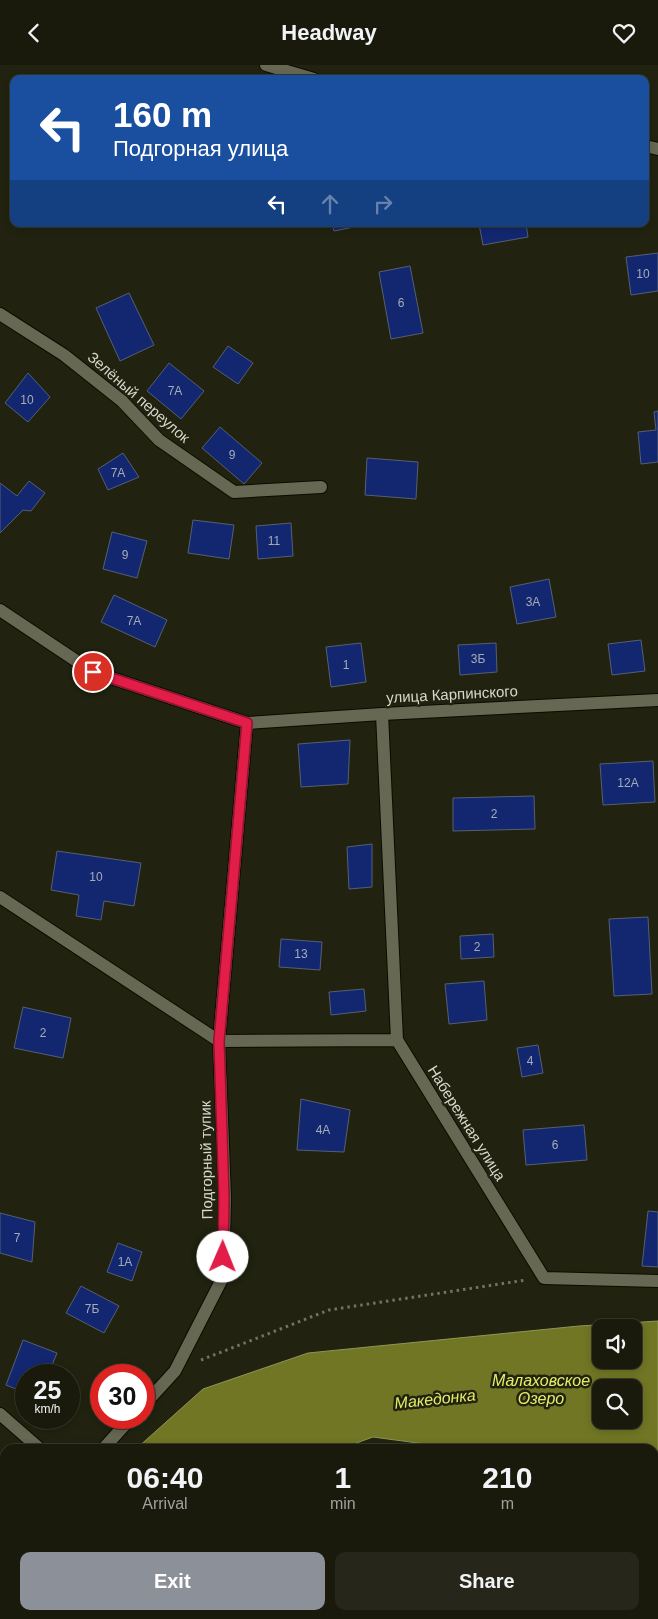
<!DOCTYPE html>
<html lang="en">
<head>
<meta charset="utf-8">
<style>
  :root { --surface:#191a0c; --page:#26271a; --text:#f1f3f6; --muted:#9fa19d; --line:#37382d; --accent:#8c9099 }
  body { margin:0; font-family:Helvetica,sans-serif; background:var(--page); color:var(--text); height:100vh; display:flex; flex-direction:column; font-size:19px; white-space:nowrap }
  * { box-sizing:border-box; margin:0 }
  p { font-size:16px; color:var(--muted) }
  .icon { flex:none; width:28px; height:28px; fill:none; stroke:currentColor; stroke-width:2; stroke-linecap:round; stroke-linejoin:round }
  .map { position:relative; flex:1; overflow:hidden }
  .sheet { position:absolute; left:0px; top:1379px; width:659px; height:176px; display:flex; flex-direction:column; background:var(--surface); border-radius:15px 15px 0 0; box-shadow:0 2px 8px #0003,0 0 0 1px var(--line) }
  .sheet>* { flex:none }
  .top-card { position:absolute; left:10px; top:10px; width:639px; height:152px; border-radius:10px; box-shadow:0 2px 8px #0003,0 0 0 1px var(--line); background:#1a4fa0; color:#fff; overflow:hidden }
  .tools { position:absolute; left:592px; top:1254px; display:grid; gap:10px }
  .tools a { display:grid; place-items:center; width:50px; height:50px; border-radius:10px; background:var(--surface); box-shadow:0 2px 8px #0003,0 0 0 1px var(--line); font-size:25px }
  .speed { position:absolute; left:15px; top:1299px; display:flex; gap:10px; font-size:25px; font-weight:700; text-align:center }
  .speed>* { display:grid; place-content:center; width:65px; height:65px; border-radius:50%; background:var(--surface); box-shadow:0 2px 8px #0003,0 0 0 1px var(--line); line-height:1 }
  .speed small { font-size:12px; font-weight:400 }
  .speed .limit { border:8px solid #d22; background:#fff; color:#111 }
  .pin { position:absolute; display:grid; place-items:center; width:42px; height:42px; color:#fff; margin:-21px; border:2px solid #fff; border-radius:50%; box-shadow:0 1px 5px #0007 }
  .me { position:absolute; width:55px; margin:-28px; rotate:1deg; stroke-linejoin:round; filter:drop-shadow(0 0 4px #0008) }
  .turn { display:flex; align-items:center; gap:18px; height:105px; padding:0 20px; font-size:22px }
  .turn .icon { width:65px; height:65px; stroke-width:2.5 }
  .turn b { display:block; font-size:35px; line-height:42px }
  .lanes { display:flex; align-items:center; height:48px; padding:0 20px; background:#0003; justify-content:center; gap:25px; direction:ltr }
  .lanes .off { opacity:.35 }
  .eta { display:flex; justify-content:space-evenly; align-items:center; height:85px; text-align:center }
  .eta b { font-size:30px; font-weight:800; line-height:35px }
  .action { display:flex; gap:10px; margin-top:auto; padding:10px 20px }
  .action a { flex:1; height:58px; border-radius:10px; background:var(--accent); color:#fff; font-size:20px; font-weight:800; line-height:58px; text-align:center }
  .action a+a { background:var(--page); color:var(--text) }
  header { display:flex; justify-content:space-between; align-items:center; height:65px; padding:0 20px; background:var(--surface); font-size:22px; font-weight:800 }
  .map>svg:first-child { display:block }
</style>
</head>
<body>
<header><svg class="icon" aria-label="back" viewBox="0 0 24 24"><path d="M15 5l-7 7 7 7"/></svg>Headway<svg class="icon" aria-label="heart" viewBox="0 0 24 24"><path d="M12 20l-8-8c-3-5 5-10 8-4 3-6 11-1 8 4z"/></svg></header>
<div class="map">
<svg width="658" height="1554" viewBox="0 0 658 1554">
  <rect width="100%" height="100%" fill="#212310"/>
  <path fill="#717624" stroke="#909457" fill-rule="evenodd" d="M658 1256V1403H654V1384H462L373 1372 340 1384H136L203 1324 308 1288 579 1261ZM601 1262H634V1295H601ZM601 1322H634V1355H601Z
    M5 1514V1550H76L73 1554H0V1520Z"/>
  <path fill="#122770" stroke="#565f71" d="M332 159H369L334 166Z
    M479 159H526L528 172 483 180Z
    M658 188V226L631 230 626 192Z
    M410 201 423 268 391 274 379 207Z
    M129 228 154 280 120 296 96 243Z
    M228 281 253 298 238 319 213 302Z
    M169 298 204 326 181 354 147 326Z
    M28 308 50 332 28 357 5 338Z
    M658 346V397L641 399 638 367 656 365 654 347Z
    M220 362 262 398 244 419 202 383Z
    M123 388 139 412 108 425 98 404Z
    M367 393 418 397 416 434 365 430Z
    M29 416 45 428 31 446 23 445 0 468V418L17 431Z
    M193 455 234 460 229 494 188 488Z
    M291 458 293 491 258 494 256 461Z
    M112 467 147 476 137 513 103 504Z
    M549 514 556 552 517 559 510 522Z
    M114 530 167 555 155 582 101 557Z
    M641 575 645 606 612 610 608 579Z
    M361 578 366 617 331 622 326 582Z
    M496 578 497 607 460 610 458 580Z
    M350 675 348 719 301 722 298 679Z
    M653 696 655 737 603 740 600 699Z
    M534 731 535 764 453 766V733Z
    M372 779V822L349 824 347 782Z
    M57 786 141 798 134 841 104 836 101 855 76 851 79 830 51 825Z
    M648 852 652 929 614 931 609 854Z
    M493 869 494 892 461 894 460 871Z
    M281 874 322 877 320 905 279 902Z
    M484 916 487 955 449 959 445 919Z
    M364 924 366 946 331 950 329 927Z
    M23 942 71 953 63 993 14 983Z
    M538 980 543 1008 522 1012 517 983Z
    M301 1034 350 1045 344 1087 297 1085Z
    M584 1060 587 1095 526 1100 523 1065Z
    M648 1146 658 1147V1202L642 1201Z
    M0 1148 35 1157 32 1197 0 1188Z
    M118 1178 142 1187 132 1216 107 1207Z
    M81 1221 119 1241 104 1268 66 1248Z
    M23 1275 57 1288 48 1310H26V1328L6 1320Z"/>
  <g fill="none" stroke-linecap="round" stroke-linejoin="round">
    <defs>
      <path id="minor" d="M266 0 314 14
        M645 81 658 84
        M0 249 64 290 122 336 159 375 234 427 321 422
        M0 545 93 607 247 658 382 649 658 635
        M382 649 397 975
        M0 832 219 976 397 975 544 1213 658 1216
        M144 1340 175 1306 223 1212 225 1133 219 976 247 658
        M0 1349 40 1384
        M103 1384 132 1352
        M0 1471 5 1467"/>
    </defs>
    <use href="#minor" stroke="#0b0c00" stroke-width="14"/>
    <path stroke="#717363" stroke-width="3" stroke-dasharray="2.5 4" stroke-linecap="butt" d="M201 1295 329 1245 526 1215
      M654 1424H658
      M654 1437H658
      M115 1554 118 1550
      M188 1554 191 1550"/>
    <use href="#minor" stroke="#666853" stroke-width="12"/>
  </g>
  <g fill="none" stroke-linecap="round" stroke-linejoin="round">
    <defs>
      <path id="route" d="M93 607 247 658 219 976 224 1133 223 1192"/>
    </defs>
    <use href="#route" stroke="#92132f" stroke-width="12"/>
    <use href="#route" stroke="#e11d48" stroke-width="9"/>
  </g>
  <g text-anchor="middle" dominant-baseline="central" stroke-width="5" stroke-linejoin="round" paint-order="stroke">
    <g font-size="12" fill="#a6acb6">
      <text x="643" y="209">10</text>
      <text x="401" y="238">6</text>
      <text x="175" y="326">7А</text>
      <text x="27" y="335">10</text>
      <text x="232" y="390">9</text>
      <text x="118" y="408">7А</text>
      <text x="274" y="476">11</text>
      <text x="125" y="490">9</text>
      <text x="533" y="537">3А</text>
      <text x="134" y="556">7А</text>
      <text x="478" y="594">3Б</text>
      <text x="346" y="600">1</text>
      <text x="628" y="718">12А</text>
      <text x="494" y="749">2</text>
      <text x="96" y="812">10</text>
      <text x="477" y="882">2</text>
      <text x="301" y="889">13</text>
      <text x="43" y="968">2</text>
      <text x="530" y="996">4</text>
      <text x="323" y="1065">4А</text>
      <text x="555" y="1080">6</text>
      <text x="17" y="1173">7</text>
      <text x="125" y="1197">1А</text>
      <text x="92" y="1244">7Б</text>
    </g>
    <g font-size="15" fill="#d7d9cd" stroke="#212310">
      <text transform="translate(139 332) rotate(41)">Зелёный переулок</text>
      <text transform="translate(452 629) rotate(-3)">улица Карпинского</text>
      <text transform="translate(467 1058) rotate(58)">Набережная улица</text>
      <text transform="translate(206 1095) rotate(-91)">Подгорный тупик</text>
    </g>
    <g font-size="16" font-style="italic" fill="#e4ee65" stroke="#212310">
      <text x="541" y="1315">Малаховское<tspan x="541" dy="18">Озеро</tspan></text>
      <text transform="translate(435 1334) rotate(-6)">Македонка</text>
    </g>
  </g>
</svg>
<div class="tools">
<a><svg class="icon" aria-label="sound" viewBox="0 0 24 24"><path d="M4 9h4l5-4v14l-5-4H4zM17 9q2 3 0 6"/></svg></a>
<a><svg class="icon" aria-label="search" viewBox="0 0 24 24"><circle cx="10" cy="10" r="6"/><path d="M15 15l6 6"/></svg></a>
</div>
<div class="speed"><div>25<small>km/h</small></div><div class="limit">30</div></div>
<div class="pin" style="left:93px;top:607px;background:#d93025"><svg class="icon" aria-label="arrive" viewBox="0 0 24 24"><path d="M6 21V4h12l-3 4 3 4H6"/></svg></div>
<svg class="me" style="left:223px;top:1192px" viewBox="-20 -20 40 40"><circle r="19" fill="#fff"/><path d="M0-13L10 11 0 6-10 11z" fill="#e11d48"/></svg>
<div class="top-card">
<div class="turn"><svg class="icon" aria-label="left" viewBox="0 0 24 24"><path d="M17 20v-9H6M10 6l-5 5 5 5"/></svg><div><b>160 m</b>Подгорная улица</div></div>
<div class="lanes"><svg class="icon" aria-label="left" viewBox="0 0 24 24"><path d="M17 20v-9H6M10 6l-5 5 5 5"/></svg><svg class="icon off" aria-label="ahead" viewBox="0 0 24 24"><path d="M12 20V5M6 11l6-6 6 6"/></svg><svg class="icon off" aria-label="right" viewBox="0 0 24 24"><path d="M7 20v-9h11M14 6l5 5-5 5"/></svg></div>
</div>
<section class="sheet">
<div class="eta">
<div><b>06:40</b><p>Arrival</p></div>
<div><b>1</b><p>min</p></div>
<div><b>210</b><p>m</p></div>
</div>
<div class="action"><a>Exit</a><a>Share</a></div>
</section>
</div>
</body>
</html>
